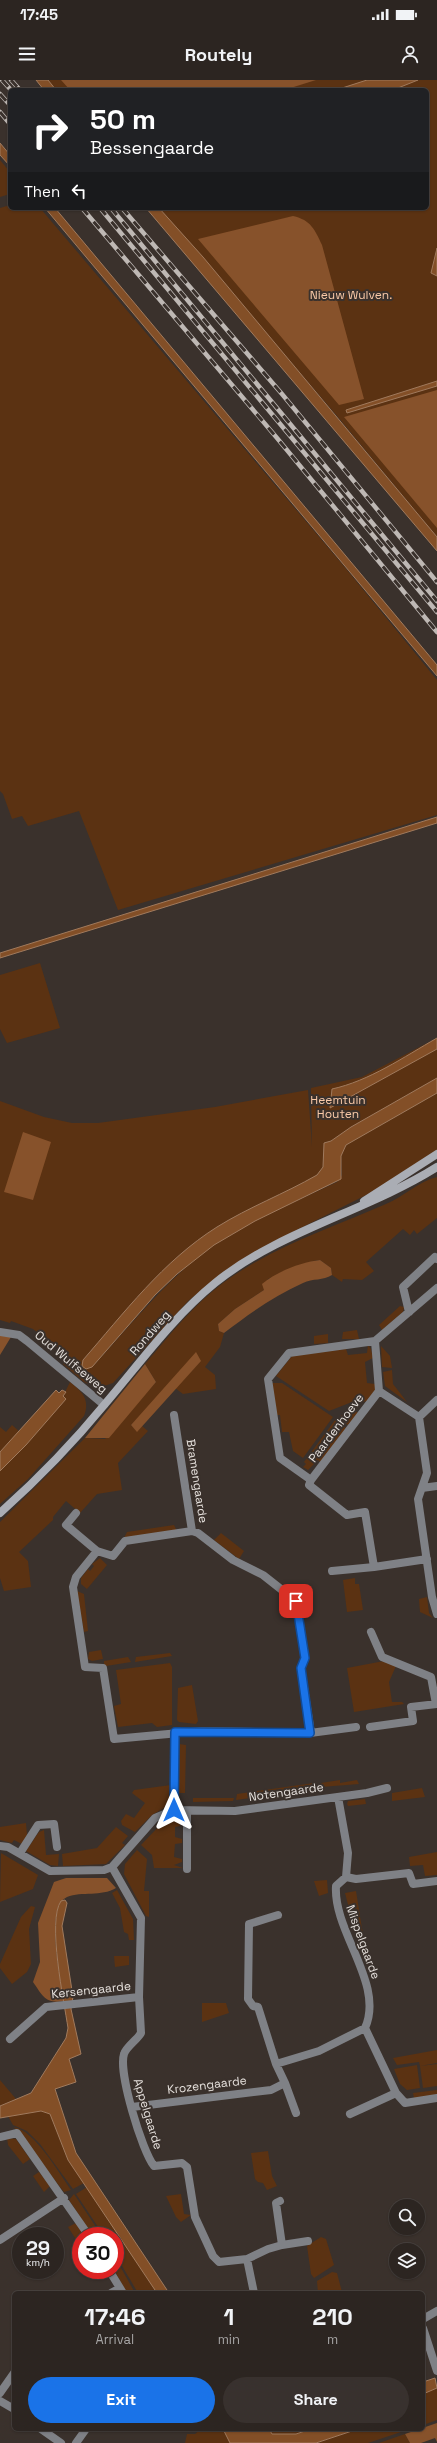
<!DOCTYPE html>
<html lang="en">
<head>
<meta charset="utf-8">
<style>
  :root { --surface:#2c2521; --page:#38312e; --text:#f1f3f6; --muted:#a6a5a5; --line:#48423f; --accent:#1a73e8 }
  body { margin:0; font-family:"Space Grotesk",sans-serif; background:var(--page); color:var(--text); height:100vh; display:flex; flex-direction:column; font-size:15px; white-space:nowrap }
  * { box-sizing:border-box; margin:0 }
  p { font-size:13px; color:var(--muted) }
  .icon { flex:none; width:22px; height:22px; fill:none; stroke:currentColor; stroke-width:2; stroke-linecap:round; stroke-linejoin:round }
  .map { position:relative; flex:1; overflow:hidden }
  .drawer { position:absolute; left:12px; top:2211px; width:413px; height:140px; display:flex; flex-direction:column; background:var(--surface); border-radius:6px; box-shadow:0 1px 3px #0004,0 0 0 1px var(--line) }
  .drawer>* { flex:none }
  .guide { position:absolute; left:8px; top:8px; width:421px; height:122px; border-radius:6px; box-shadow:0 1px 3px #0004,0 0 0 1px var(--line); background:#202124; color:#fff; overflow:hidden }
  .controls { position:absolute; left:389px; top:2119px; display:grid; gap:8px }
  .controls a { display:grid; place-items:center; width:36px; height:36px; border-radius:50%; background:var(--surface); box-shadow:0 1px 3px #0004,0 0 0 1px var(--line); font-size:20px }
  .speed { position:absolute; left:12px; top:2147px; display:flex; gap:8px; font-size:20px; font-weight:700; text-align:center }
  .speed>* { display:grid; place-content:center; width:52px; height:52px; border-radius:50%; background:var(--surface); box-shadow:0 1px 3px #0004,0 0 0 1px var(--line); line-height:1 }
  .speed small { font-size:10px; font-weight:400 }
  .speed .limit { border:6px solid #d22; background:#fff; color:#111 }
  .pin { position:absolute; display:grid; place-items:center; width:34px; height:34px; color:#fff; margin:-17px; border-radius:8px; box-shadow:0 2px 6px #0006 }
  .me { position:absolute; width:44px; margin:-22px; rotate:0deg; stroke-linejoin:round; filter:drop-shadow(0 0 3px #0008) }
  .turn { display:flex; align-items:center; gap:14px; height:84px; padding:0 16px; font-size:18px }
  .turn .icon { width:52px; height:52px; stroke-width:2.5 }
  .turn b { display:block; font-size:28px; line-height:34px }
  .then { display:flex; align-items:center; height:38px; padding:0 16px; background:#0003; gap:8px; font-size:15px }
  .eta { display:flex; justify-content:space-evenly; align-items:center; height:68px; text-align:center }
  .eta b { font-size:24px; font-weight:600; line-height:28px }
  .primary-button { display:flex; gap:8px; margin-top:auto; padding:8px 16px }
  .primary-button a { flex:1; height:46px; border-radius:24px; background:var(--accent); color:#fff; font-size:16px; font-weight:600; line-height:46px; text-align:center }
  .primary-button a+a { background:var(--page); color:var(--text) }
  .status { display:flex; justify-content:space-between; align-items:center; height:28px; padding:0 20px; background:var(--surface); direction:ltr }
  .status svg { height:11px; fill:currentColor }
  header { display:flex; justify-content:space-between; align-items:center; height:52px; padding:0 16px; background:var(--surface); font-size:18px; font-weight:600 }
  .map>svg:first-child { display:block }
</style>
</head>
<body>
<div class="status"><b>17:45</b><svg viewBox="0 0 49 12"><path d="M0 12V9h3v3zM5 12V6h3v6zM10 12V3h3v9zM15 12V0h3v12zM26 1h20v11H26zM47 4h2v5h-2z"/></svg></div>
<header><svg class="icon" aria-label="menu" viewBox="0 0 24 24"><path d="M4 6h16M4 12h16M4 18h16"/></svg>Routely<svg class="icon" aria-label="person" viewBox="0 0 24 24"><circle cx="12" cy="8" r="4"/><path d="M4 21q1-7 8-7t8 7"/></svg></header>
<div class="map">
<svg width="437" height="2363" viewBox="0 0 437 2363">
  <rect width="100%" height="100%" fill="#3a312c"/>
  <path fill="#5b3212" d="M48 0H437V457L337 336 159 128H427V10H56Z
    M0 80 10 92V114L0 117Z
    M10 125V128H40L343 485 437 600V735L118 830 79 731 28 746 22 736 12 739 3 714 0 711V128Z
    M40 883 60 948 7 963 0 949V895Z
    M437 958V998L351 1047 331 1061 324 1063 323 1087 317 1095C284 1114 249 1127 217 1147 163 1181 124 1233 83 1280L88 1287H92C131 1245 166 1200 212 1166 249 1139 296 1122 337 1102L342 1095 341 1076 346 1065 437 1013V1070L374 1111 261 1168 221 1194 188 1221 113 1303 98 1308 84 1302 63 1284V1280L67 1275 33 1249 11 1241 10 1243 0 1240V1021L44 1037 72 1043H98L215 1027 308 1010 312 1067 311 1008 362 997Z
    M437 1097V1138L417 1154 414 1150 410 1155 403 1149 366 1182 374 1191 362 1200 343 1199 342 1202 332 1195 331 1188 320 1180 313 1181 268 1199 264 1210 235 1229 218 1244 219 1251 224 1253 220 1267 205 1287 215 1295 216 1309 183 1314 175 1308 201 1281 131 1345 137 1351 142 1346 148 1351 118 1383 122 1410 97 1414 80 1433 66 1421 53 1437V1440L19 1472 28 1481 31 1507 4 1511 0 1498V1442L85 1358 105 1359 156 1302 145 1284C169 1256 193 1225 223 1203 272 1167 331 1148 386 1124 403 1117 419 1101 437 1097Z
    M400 1226 404 1227 403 1232 382 1250 379 1245Z
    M357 1250 359 1259H342L343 1252Z
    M328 1254V1263L314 1264V1256Z
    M368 1265 371 1269 373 1278 365 1282 367 1303 375 1304 376 1309 367 1321 354 1324 352 1322 329 1331 276 1296 292 1276 346 1269 348 1275 367 1273Z
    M381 1266 390 1276 392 1288 382 1287Z
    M392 1290 393 1304 407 1322 385 1306 383 1292Z
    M70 1302C83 1312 90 1320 84 1336L28 1399 0 1424V1391L26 1365 65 1319 63 1316Z
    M272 1303H282L333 1337 303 1378 293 1371 289 1352H282L280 1335H277Z
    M354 1330 358 1333 348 1345 339 1339 344 1332Z
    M335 1340 346 1348 320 1382 318 1380 308 1390 303 1387 306 1384 304 1382Z
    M12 1345 20 1352 0 1372V1347L6 1352Z
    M174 1445 177 1451 124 1458 127 1452Z
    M221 1453 244 1471 239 1479 214 1460Z
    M100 1478 107 1485 87 1509 81 1504V1498L88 1489 90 1491 94 1486 92 1484Z
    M355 1498V1504H359L363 1530 347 1532 343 1500Z
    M77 1511 84 1514 88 1551 84 1552Z
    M427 1517 429 1533 433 1538 420 1532 419 1519Z
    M101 1570 103 1579 92 1581 88 1579 89 1572Z
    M170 1573 172 1576 135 1582 136 1577Z
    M128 1577 131 1582 106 1586 104 1584V1581Z
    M384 1581 396 1586 389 1602 392 1622H402L404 1624 354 1632 347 1588Z
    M170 1583 172 1587V1645L157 1647 152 1643 118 1647 114 1626 121 1624 116 1590Z
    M192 1605 198 1641 196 1644 179 1642 177 1640 178 1608Z
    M179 1664 186 1665 185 1713H179Z
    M340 1700V1703L357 1700 359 1704 321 1707V1703Z
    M314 1703 316 1709 236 1720 237 1714Z
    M171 1705 169 1725 152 1735 135 1752 122 1745 121 1741 126 1734 134 1738 145 1723 132 1713 134 1710Z
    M422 1708 425 1717 392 1721V1713Z
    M193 1718H234L233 1721 193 1722Z
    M365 1719 366 1724 348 1726 347 1724 348 1721Z
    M179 1739 180 1746 175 1747V1757L182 1759V1763L175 1764 174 1777 182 1779V1782L174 1785 183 1788H154L152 1775 141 1765 161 1744Z
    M26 1743 27 1755 22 1764 14 1760 12 1763 0 1760V1747Z
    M116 1747 128 1756 122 1763 125 1765 106 1784 63 1786 62 1774 97 1768Z
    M44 1750 46 1775 59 1774 58 1786 50 1785 26 1771 39 1752Z
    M137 1770 147 1779 144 1811H149V1837L146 1836 124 1794 125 1784Z
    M437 1772V1795L425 1796 423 1785 410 1786 409 1777Z
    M1 1773 38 1795 33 1809 0 1822Z
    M327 1800 328 1813 319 1816 314 1801Z
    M117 1810 133 1839 134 1860H129L128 1854 124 1852 120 1828 112 1813Z
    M356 1811 360 1836H351L345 1813Z
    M31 1826 35 1827 29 1849 31 1884 27 1892 12 1904 0 1888V1884L21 1837Z
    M360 1837 363 1854 357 1857 351 1838Z
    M114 1876H129V1885L115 1887Z
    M202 1923H226L229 1933 202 1942Z
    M437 1970V1983L420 1986 419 1982 397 1985 393 1978Z
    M437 1984V2006L423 2008 420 1986Z
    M417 1985 420 2008 407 2010 400 2004 394 1989Z
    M0 2000 16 2019 0 2026Z
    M437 2010V2015L414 2018 413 2013Z
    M41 2031 50 2034 68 2080 84 2103 73 2109 40 2064 27 2051 13 2045 8 2036Z
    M14 2047C35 2051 59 2093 71 2110L64 2112Z
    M7 2058 16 2059 30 2079 23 2084 8 2065Z
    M268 2071 272 2096 277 2106 267 2110 263 2103 258 2102 255 2099 251 2073Z
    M39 2092 50 2106 44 2112 33 2096Z
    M87 2107 151 2202 157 2213H138L115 2174V2156H104L76 2114Z
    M74 2114 102 2156H93L69 2120Z
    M181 2114 184 2134 191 2135 181 2142 176 2137 166 2116Z
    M76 2143 85 2156H81V2162L79 2164 68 2147Z
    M321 2157 326 2159 334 2185 314 2198 311 2194 307 2166Z
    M115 2177 135 2213H127L114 2190Z
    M332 2192 337 2193 342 2212 318 2213 317 2201Z
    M437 2308V2340L423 2345V2314Z
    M201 2349H223L230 2363H185L187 2354H195Z
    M269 2349H311L296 2354H272Z
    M358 2349H410L368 2363H316Z
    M405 2354 410 2363H379Z"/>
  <path fill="#87522b" d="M61 0H316L284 10H70Z
    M293 136C311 140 315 150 322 165L364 319 339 325 198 159Z
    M437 310V448L344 337Z
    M23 1052 51 1062 33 1120 4 1112Z
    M320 1180 331 1188 332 1195C323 1201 313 1198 303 1203 274 1216 249 1234 224 1253L219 1251 218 1244 235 1229 264 1210 262 1204C276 1192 301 1182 320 1180Z
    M0 1255 11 1257 0 1275Z
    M196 1272 201 1281 137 1352 131 1345Z
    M145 1284 156 1302 109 1358H85Z
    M66 1798H107L116 1808C101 1817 82 1811 67 1817 44 1827 61 1900 64 1921 45 1924 43 1916 33 1902L40 1882 38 1843 54 1802Z
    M437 2343V2362L435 2358 421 2363H410L405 2354Z"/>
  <path fill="#834f27" stroke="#a07a5d" d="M36 0H48L56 10H44Z
    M367 0H418L393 10H336Z
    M0 63 10 75V86L0 75Z
    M45 128H55L437 585V596Z
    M146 128H159L203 177 437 457V471Z
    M437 168V196L431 193Z
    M437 301V306L347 333 346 330Z
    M437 737V743L0 878V873Z
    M437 958V969L330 1028 332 1009C369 1001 404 977 437 958Z
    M437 998V1013L346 1065 341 1076V1099L255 1141 214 1165 177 1194 155 1215 92 1287 86 1289 82 1286 83 1280C124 1233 163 1181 217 1147 249 1127 284 1114 317 1095L323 1087 324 1063 331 1061 351 1047Z
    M56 1310 59 1313 62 1310 66 1312 63 1316 66 1319 26 1365 0 1391V1372Z
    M65 1820 67 1823 62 1846 73 1917 71 1929 81 1974 69 1979 76 2002 55 2009 76 2073 169 2213H157L68 2080 50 2034 41 2031 0 2038V2026L31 2013 66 1958 68 1948C64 1921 47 1841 61 1821Z
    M435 2298 437 2308 423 2314V2302Z
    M223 2349H269L272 2354H296L311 2349H358L316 2363H230Z"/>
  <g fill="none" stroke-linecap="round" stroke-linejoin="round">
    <path stroke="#7f8186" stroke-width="8" d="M409 1232 403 1207 435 1177 437 1179
      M0 1252 19 1255 27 1261 104 1325
      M375 1261 379 1311
      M437 1320 419 1337 427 1393 418 1419 432 1517 437 1534
      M174 1335 192 1451 198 1453 233 1480 263 1495 296 1521 305 1578 301 1588 311 1653
      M419 1337 379 1311 311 1400 280 1378 268 1299 289 1273 375 1261 437 1208
      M311 1400 309 1405 347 1435 365 1432 374 1487 427 1479
      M422 1408 437 1406
      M76 1433 66 1445 97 1471
      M192 1451 125 1461 113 1476 97 1471 76 1497 73 1507 85 1587 103 1588 114 1659 201 1651 310 1653 356 1647
      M332 1491 374 1487
      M371 1552 382 1577 431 1597 436 1624
      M370 1647 413 1641 411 1627 437 1624
      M338 1717 348 1773 346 1797 336 1806C333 1852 385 1904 365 1948L396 2013 405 2023 437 2018
      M174 1730 175 1652
      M187 1731V1789
      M0 1766 8 1767 50 1791 104 1790 112 1787 155 1738 174 1730 235 1731 367 1713 387 1708
      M20 1773 38 1745 54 1744 57 1767
      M112 1787 141 1838 139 1917 141 1953C137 1960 126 1967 124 1974 118 1992 142 2071 154 2086L182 2083 187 2087 195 2137 213 2176 219 2182 247 2179 268 2169 282 2165 276 2123 280 2121
      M346 1797 356 1799 409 1793 413 1804 437 1801
      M10 1959 46 1927 139 1917
      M276 1984 258 1927 253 1926 248 1919 249 1844 278 1835
      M285 2003 296 2033
      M132 2027 271 2010 285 2003 276 1984 319 1971 365 1948
      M350 2034 396 2013
      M0 2057 17 2053 89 2156
      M0 2160 64 2118
      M282 2165 308 2161
      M247 2179 254 2213
      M109 2190 123 2213
      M111 2213 120 2208
      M423 2239 437 2231
      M423 2248 437 2291
      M0 2313 14 2293
      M0 2321 14 2329
      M41 2349 61 2363
      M76 2363 86 2349"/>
    <path stroke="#aaadb4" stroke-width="8" d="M364 1121 437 1074
      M0 1433C38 1399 73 1363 105 1324 140 1283 173 1237 215 1203 279 1151 367 1131 437 1087"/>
    <defs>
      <path id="rail" d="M2 0 11 10
        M11 0 20 10
        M0 14 10 25
        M0 32 10 44
        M82 128 277 358 437 552
        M100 128 437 532
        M111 128 437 521
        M122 128 282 314 437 502"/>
    </defs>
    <use href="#rail" stroke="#beb8b4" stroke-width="4.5"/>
    <use href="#rail" stroke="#3a312c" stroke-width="3" stroke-dasharray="9" stroke-linecap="butt"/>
  </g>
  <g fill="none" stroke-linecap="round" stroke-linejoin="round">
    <defs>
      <path id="route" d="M174 1730 175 1652 310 1653 301 1588 305 1578 296 1521"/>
    </defs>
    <use href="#route" stroke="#114b97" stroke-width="10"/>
    <use href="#route" stroke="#1a73e8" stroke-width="7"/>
  </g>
  <g text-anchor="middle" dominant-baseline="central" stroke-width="4" stroke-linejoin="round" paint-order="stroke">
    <g font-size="12" fill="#f9c9a7" stroke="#3a312c">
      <text x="351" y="215">Nieuw Wulven.</text>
      <text x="338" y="1020">Heemtuin<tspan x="338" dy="14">Houten</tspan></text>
    </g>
    <g font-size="12" fill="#e5e0dc" stroke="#3a312c">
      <text transform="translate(150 1253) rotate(-49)">Rondweg</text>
      <text transform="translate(71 1282) rotate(40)">Oud Wulfseweg</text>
      <text transform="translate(336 1348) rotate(-53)">Paardenhoeve</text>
      <text transform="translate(197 1401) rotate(81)">Bramengaarde</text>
      <text transform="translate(286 1712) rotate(-8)">Notengaarde</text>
      <text transform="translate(363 1862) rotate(70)">Mispelgaarde</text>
      <text transform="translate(91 1910) rotate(-6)">Kersengaarde</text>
      <text transform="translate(207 2005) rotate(-7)">Krozengaarde</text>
      <text transform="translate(148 2034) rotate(73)">Appelgaarde</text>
    </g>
  </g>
</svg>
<div class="controls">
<a><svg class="icon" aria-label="search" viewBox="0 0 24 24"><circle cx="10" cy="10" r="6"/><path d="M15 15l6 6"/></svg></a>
<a><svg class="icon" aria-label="layers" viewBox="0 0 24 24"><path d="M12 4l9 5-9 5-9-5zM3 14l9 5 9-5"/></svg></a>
</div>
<div class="speed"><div>29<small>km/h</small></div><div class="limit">30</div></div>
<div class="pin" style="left:296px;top:1521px;background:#d93025"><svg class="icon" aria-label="arrive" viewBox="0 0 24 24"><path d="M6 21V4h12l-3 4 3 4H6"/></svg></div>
<svg class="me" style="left:174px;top:1730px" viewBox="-20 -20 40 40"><path d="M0-17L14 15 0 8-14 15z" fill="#1a73e8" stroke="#fff" stroke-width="4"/></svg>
<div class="guide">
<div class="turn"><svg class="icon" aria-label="right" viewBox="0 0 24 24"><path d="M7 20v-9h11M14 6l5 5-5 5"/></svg><div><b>50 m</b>Bessengaarde</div></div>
<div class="then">Then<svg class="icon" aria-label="left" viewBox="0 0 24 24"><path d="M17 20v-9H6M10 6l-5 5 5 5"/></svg></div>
</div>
<section class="drawer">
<div class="eta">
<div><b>17:46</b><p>Arrival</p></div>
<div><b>1</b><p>min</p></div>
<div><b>210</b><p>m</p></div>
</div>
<div class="primary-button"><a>Exit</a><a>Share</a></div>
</section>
</div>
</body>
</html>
